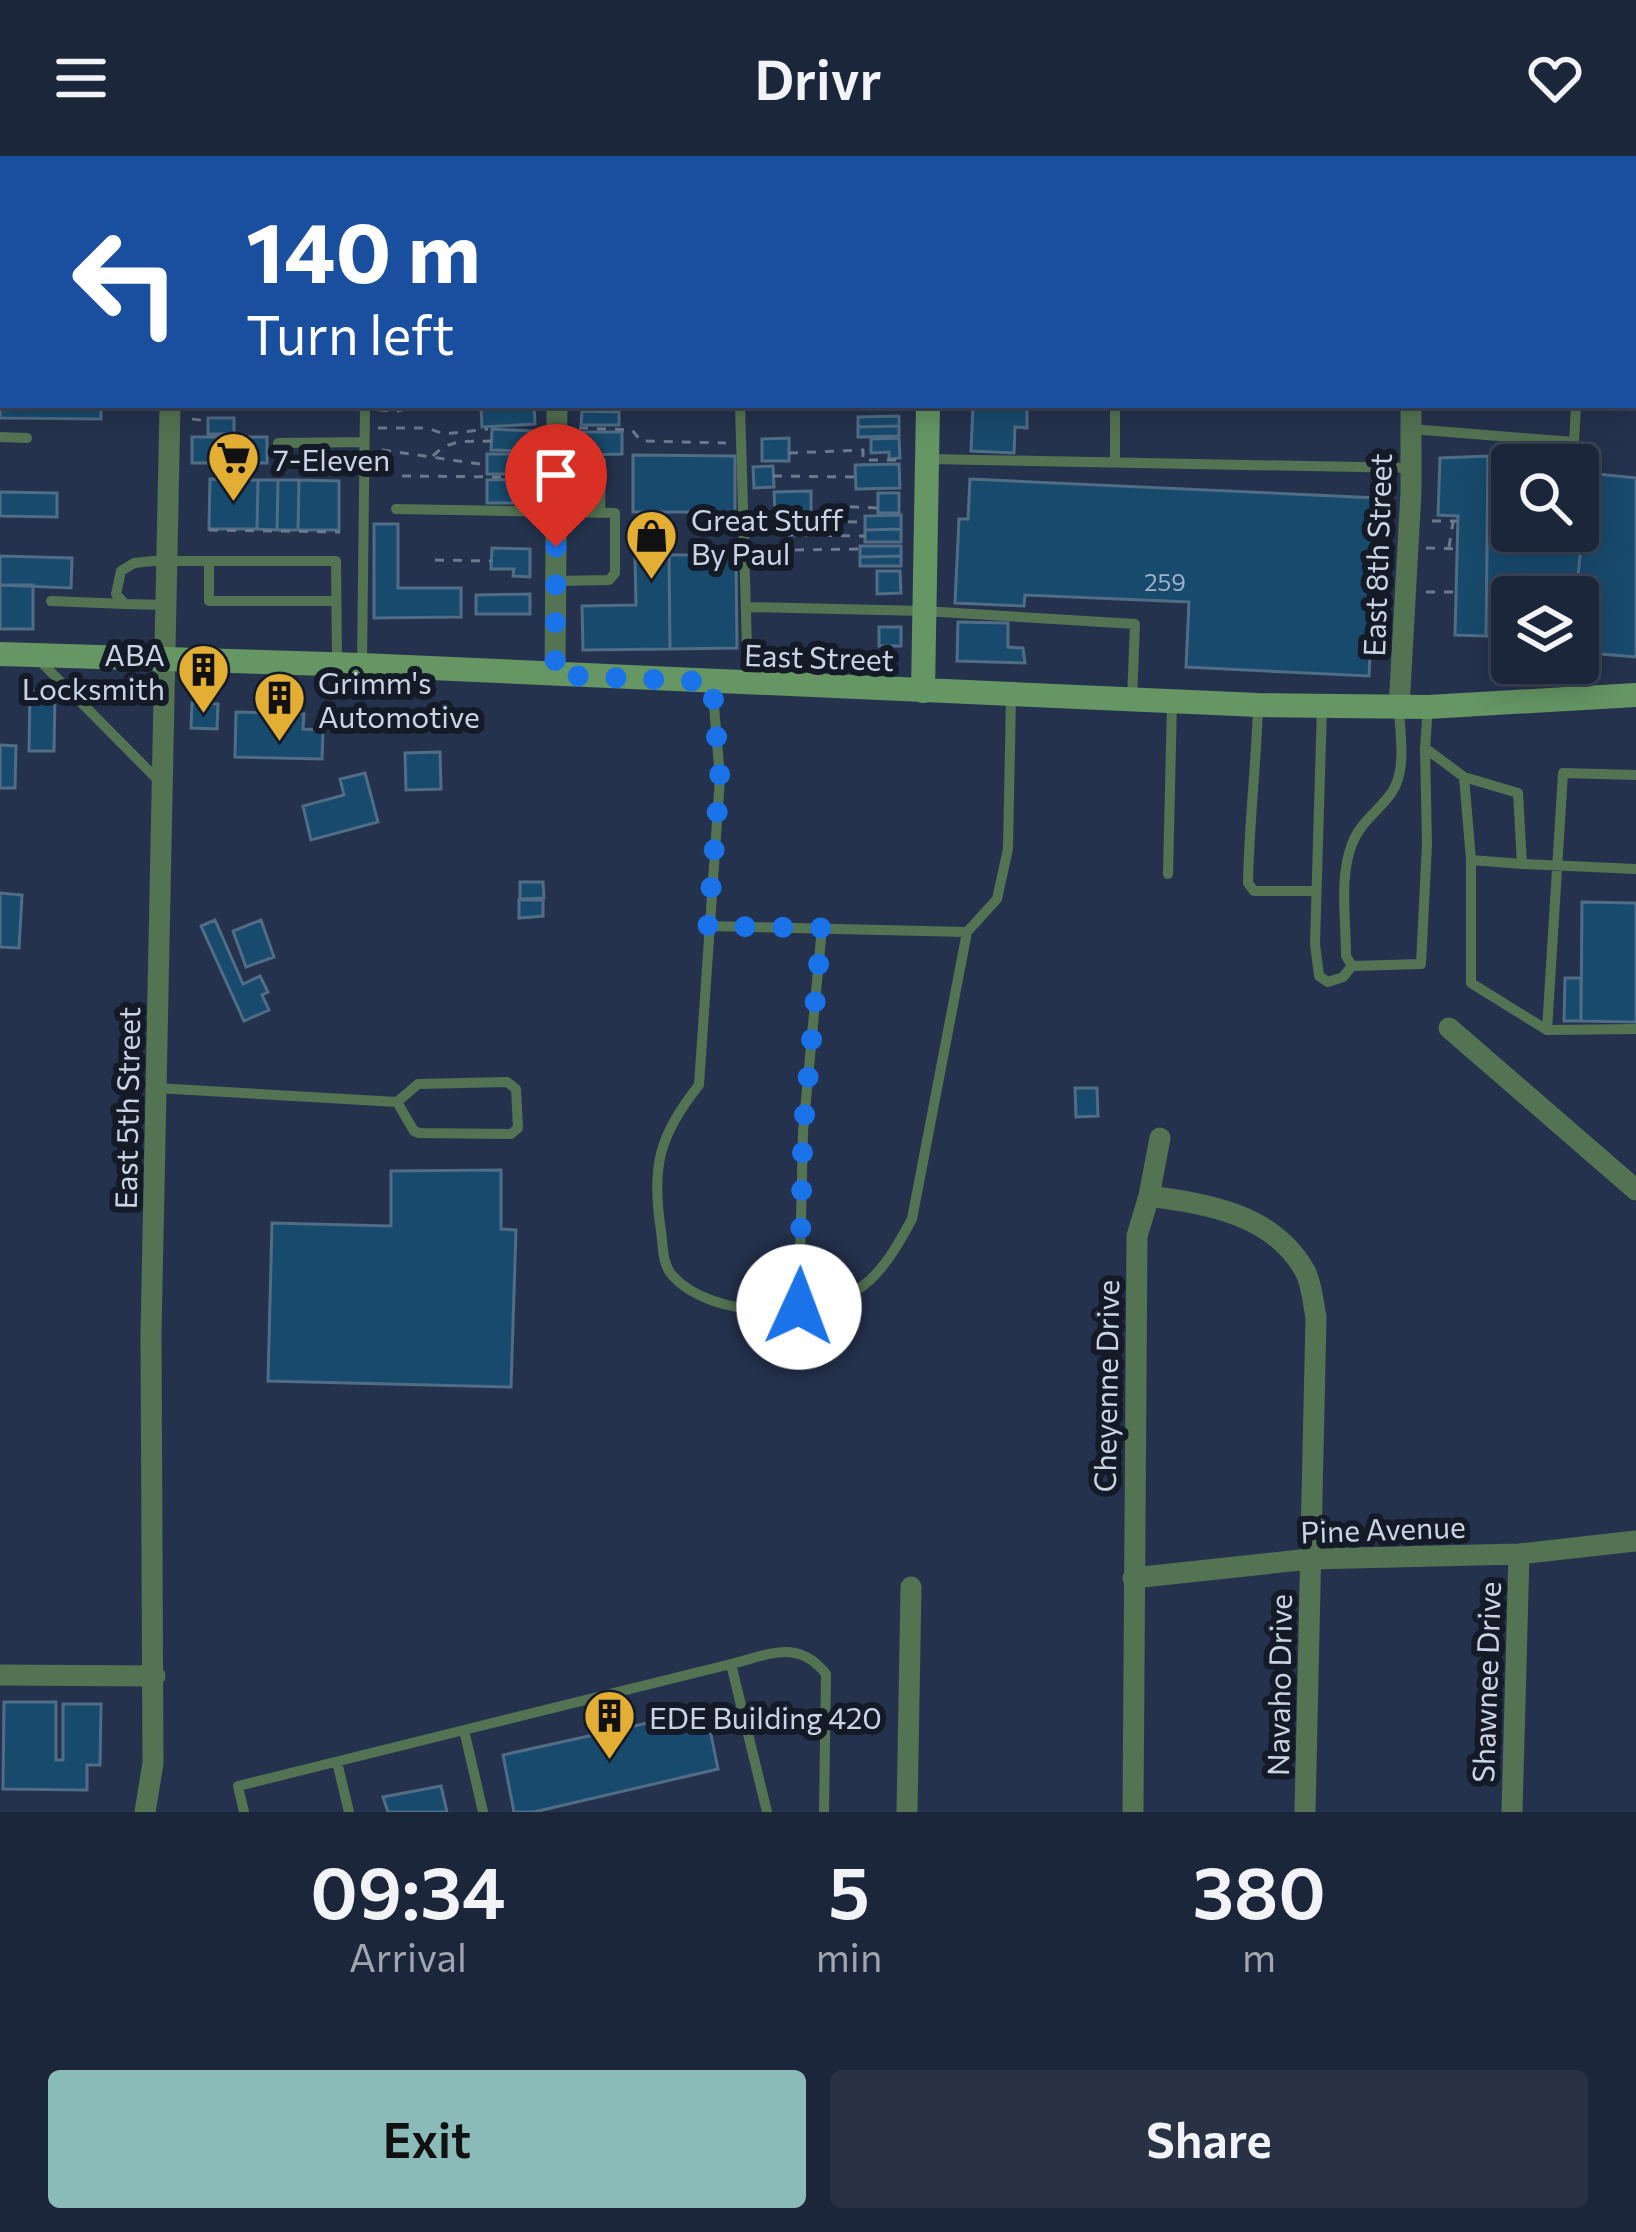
<!DOCTYPE html>
<html lang="en">
<head>
<meta charset="utf-8">
<style>
  :root { --surface:#1c263a; --page:#293245; --text:#f1f3f6; --muted:#a0a5af; --line:#3a4354; --accent:#8bbbb9 }
  body { margin:0; font-family:Commissioner,sans-serif; background:var(--page); color:var(--text); height:100vh; display:flex; flex-direction:column; font-size:45px; white-space:nowrap }
  * { box-sizing:border-box; margin:0 }
  p { font-size:39px; color:var(--muted) }
  .icon { flex:none; width:66px; height:66px; fill:none; stroke:currentColor; stroke-width:2; stroke-linecap:round; stroke-linejoin:round }
  .map { position:relative; height:1656px; overflow:hidden }
  .details { display:flex; flex-direction:column; background:var(--surface); flex:1 }
  .details>* { flex:none }
  .banner { position:absolute; left:0px; top:0px; width:1638px; height:252px; box-shadow:0 6px 30px #0003,0 0 0 3px var(--line); background:#1a4fa0; color:#fff; overflow:hidden }
  .fabs { position:absolute; left:1491px; top:288px; display:grid; gap:24px }
  .fabs a { display:grid; place-items:center; width:108px; height:108px; border-radius:12px; background:var(--surface); box-shadow:0 6px 30px #0003,0 0 0 3px var(--line); font-size:60px }
  .pin { position:absolute; display:grid; place-items:center; width:102px; height:102px; color:#fff; margin:-123px -51px; border-radius:50% 50% 50% 0; rotate:-45deg; box-shadow:0 0 12px #0007 }
  .pin .icon { rotate:45deg }
  .me { position:absolute; width:132px; margin:-66px; rotate:2deg; stroke-linejoin:round; filter:drop-shadow(0 0 9px #0008) }
  .turn { display:flex; align-items:center; gap:42px; height:252px; padding:0 48px; font-size:54px }
  .turn .icon { width:156px; height:156px; stroke-width:2.5 }
  .turn b { display:block; font-size:84px; line-height:102px }
  .eta { display:flex; justify-content:space-evenly; align-items:center; height:204px; text-align:center }
  .eta b { font-size:72px; font-weight:600; line-height:84px }
  .primary-button { display:flex; gap:24px; margin-top:auto; padding:24px 48px }
  .primary-button a { flex:1; height:138px; border-radius:12px; background:var(--accent); color:#111; font-size:48px; font-weight:600; line-height:138px; text-align:center }
  .primary-button a+a { background:var(--page); color:var(--text) }
  header { display:flex; justify-content:space-between; align-items:center; height:156px; padding:0 48px; background:var(--surface); font-size:54px; font-weight:600 }
  .map>svg:first-child { display:block }
</style>
</head>
<body>
<header><svg class="icon" aria-label="menu" viewBox="0 0 24 24"><path d="M4 6h16M4 12h16M4 18h16"/></svg>Drivr<svg class="icon" aria-label="heart" viewBox="0 0 24 24"><path d="M12 20l-8-8c-3-5 5-10 8-4 3-6 11-1 8 4z"/></svg></header>
<div class="map">
<svg width="1636" height="1656" viewBox="0 0 1636 1656">
  <rect width="100%" height="100%" fill="#25324d"/>
  <path fill="#184a6d" stroke="#506d85" stroke-width="3" d="M0 211 3 249H101V263L0 262Z
    M481 249H534L535 268 482 271Z
    M973 249H1027V272L1015 271 1014 297 971 295Z
    M582 255 619 256V269H581Z
    M899 260V270L858 271V261Z
    M208 262H234V278H208Z
    M899 270V280L858 281V271Z
    M492 273 531 275V295L491 294Z
    M582 276H622V298L582 299Z
    M192 281H267V307H192Z
    M789 282V305H762V283Z
    M899 282 900 302 889 303V296L871 297V283Z
    M487 298H530V318H487Z
    M633 299 735 300V356H633Z
    M1488 300 1486 480 1455 479 1458 360 1438 359 1440 302Z
    M1488 307 1512 309V375H1578V316L1588 317 1576 441H1512V482L1486 480Z
    M899 308 900 332 856 333 855 309Z
    M773 310 774 331 754 332 753 311Z
    M1588 317 1636 322V501L1578 496 1576 441Z
    M210 323 258 324 257 373H209Z
    M531 323V347H487V324Z
    M970 323 1377 342 1369 520 1186 511 1189 446 1025 439 1024 450 955 447 959 363H968Z
    M258 324H278L277 374 257 373Z
    M278 324H299L298 374H277Z
    M299 324 339 325V374H298Z
    M811 335V355L775 356 774 336Z
    M0 336 57 337V361L0 360Z
    M878 337H899V357H878Z
    M901 359V373L865 374V360Z
    M374 368H398V432H461V461L374 462Z
    M901 373V386H865V374Z
    M860 390H901V400L860 401Z
    M492 392 530 393V421L513 420 514 413H491Z
    M669 399H736L737 492 670 493Z
    M669 399 670 493 583 494 582 450 636 449 635 400Z
    M0 400 72 402 71 432 0 429Z
    M901 400V410H860V401Z
    M877 415H900L901 437 877 438Z
    M0 429H33V473H0Z
    M530 438V458H476V439Z
    M958 466 1008 467V491L1023 492 1025 507 957 505Z
    M879 471H901V490H879Z
    M30 535H55L54 595H29Z
    M192 547 218 548 217 573 191 572Z
    M236 556 304 558 303 573 323 574 322 603 235 601Z
    M0 589 16 590 15 632H0Z
    M440 596 441 633 406 634 405 597Z
    M365 617 378 666 311 684 303 650 344 639 340 623Z
    M520 726H543L544 742 520 743Z
    M0 737 22 739 19 792 0 791Z
    M519 744H543V760L519 762Z
    M1582 746 1636 747V866L1581 865Z
    M215 764 243 828 260 820 268 836 262 839 269 854 244 865 201 770Z
    M261 764 274 801 246 811 233 775Z
    M1565 822H1581V865H1564Z
    M1075 932H1097L1098 960 1076 961Z
    M501 1014V1073L516 1074 511 1231 268 1225 272 1067 391 1070V1015Z
    M4 1546H56V1604H63V1548H101L100 1609H87V1634L3 1633Z
    M706 1554 718 1613 534 1656H514L503 1599Z
    M441 1630 447 1656H388L383 1641Z"/>
  <g fill="none" stroke-linecap="round" stroke-linejoin="round">
    <path stroke="#6d788f" stroke-width="3" stroke-dasharray="9 9" stroke-linecap="butt" d="M473 0 476 3
      M483 3 494 2
      M1220 3V0
      M1635 48H1636
      M379 254 397 255 425 249
      M192 263 208 265
      M378 272H427L444 278 488 273
      M579 272 632 274 641 285 726 287
      M382 294 487 309
      M789 297 863 294V304H903
      M433 300C450 282 468 286 491 285
      M402 320 503 321V324
      M773 320 856 321
      M832 350 878 352
      M794 365 865 366
      M1432 365H1457
      M209 374 340 376
      M787 379 865 380
      M1449 391 1453 366
      M1426 392 1457 393
      M795 394 860 393
      M435 404 491 405
      M1426 436H1456"/>
    <path stroke="#547353" stroke-width="10" d="M17 0V3
      M739 0V3
      M1093 0 1094 3
      M1607 0 1615 3
      M367 3V0
      M1254 3V0
      M1635 11H1636
      M0 31 3 30
      M1635 214H1636
      M740 249 748 527
      M1115 249V304
      M1411 273 1574 286 1576 249
      M0 281 27 282
      M278 287 364 286
      M929 303 1411 312
      M396 353 615 357V417L609 424 556 425
      M600 357 601 305
      M209 407V445H336
      M51 445 125 448
      M166 449 125 448 116 438 121 415 134 407 153 405H336L337 505
      M746 451 924 455 1135 468 1132 543
      M37 502 159 625
      M362 509 365 249
      M712 526 720 622 699 929C659 979 651 1011 661 1075 663 1089 662 1108 672 1119 712 1165 826 1165 870 1124 888 1107 900 1085 912 1063L967 776 997 743 1008 693 1011 540
      M1322 550 1315 788 1319 820 1328 826 1343 821 1352 810
      M1428 551 1425 592 1464 621 1518 637 1522 708 1636 713
      M1258 552C1256 611 1249 668 1248 727L1254 735H1316
      M1399 553C1400 579 1407 613 1392 636 1380 654 1360 666 1352 688 1339 721 1346 764 1346 800L1352 810 1421 808 1427 688 1425 592
      M1464 621 1471 704
      M1522 708 1471 704V827L1547 874 1563 617 1636 619
      M1168 718 1172 546
      M708 770 967 776
      M1547 874 1636 873
      M156 932 397 946 418 928 507 926 516 933 518 972 511 978 419 977 414 975 397 946
      M799 1151 803 976 822 772
      M337 1606 349 1656
      M244 1656 238 1630 464 1574
      M483 1656 464 1574 731 1508
      M767 1656 731 1508C769 1499 798 1482 826 1518L824 1656"/>
    <path stroke="#547353" stroke-width="21" d="M174 3V0
      M559 3V0
      M1412 3V0
      M555 519 557 249
      M1399 552 1411 336V249
      M1449 872 1636 1034
      M1149 1040 1160 982
      M1133 1422 1310 1403 1519 1398 1636 1385
      M0 1519 155 1520
      M145 1656 153 1607 151 1178 170 249
      M907 1656 911 1431
      M1133 1656 1137 1080 1149 1040C1208 1048 1273 1058 1305 1115 1312 1128 1313 1147 1316 1161L1305 1656
      M1512 1656 1519 1398"/>
    <path stroke="#659664" stroke-width="24" d="M931 3 932 0
      M0 498 362 509 1258 549 1428 551 1636 539
      M923 535 928 249"/>
  </g>
  <g fill="none" stroke-linecap="round" stroke-linejoin="round">
    <path stroke="#1a73e8" stroke-width="21" stroke-dasharray="0 37.8" d="M556 391 555 519 712 526 720 622 708 770 822 772 803 976 799 1151"/>
  </g>
  <defs>
    <symbol id="supermarket-pin" viewBox="-11 -11 22 30"><path d="M0 17L-7.5 6A9.5 9.5 0 1 1 7.5 6Z" fill="#e3ae34" stroke="#141b27"/><path d="M-6-5.5h2.5l.6 2H6L4.5 2H-2.5L-4.4-4H-6ZM-1.5 3.2a1.3 1.3 0 1 0 .1 0ZM3 3.2a1.3 1.3 0 1 0 .1 0Z" fill="#111"/></symbol>
    <symbol id="shop-pin" viewBox="-11 -11 22 30"><path d="M0 17L-7.5 6A9.5 9.5 0 1 1 7.5 6Z" fill="#e3ae34" stroke="#141b27"/><path d="M-5-2.5h2.3a2.7 3.5 0 0 1 5.4 0H5L5.5 6h-11ZM-1.5-2.5h3a1.5 2.3 0 0 0-3 0Z" fill="#111"/></symbol>
    <symbol id="building-pin" viewBox="-11 -11 22 30"><path d="M0 17L-7.5 6A9.5 9.5 0 1 1 7.5 6Z" fill="#e3ae34" stroke="#141b27"/><path d="M-4-6H4V6H1V3H-1V6H-4ZM-2.5-4.3h1.7v1.8h-1.7ZM.8-4.3h1.7v1.8H.8ZM-2.5-1h1.7V.8h-1.7ZM.8-1h1.7V.8H.8Z" fill="#111"/></symbol>
  </defs>
  <g fill-rule="evenodd">
    <use href="#supermarket-pin" x="204" y="272" width="59" height="81"/>
    <use href="#shop-pin" x="622" y="350" width="59" height="81"/>
    <use href="#building-pin" x="174" y="484" width="59" height="81"/>
    <use href="#building-pin" x="250" y="512" width="59" height="81"/>
    <use href="#building-pin" x="580" y="1530" width="59" height="81"/>
  </g>
  <g text-anchor="middle" dominant-baseline="central" stroke-width="12" stroke-linejoin="round" paint-order="stroke">
    <g font-size="24" fill="#9eb2c7">
      <text x="1165" y="425">259</text>
    </g>
    <g font-size="30" fill="#cbd4e5" stroke="#141b27" text-anchor="start">
      <text x="273" y="302">7-Eleven</text>
      <text x="691" y="362">Great Stuff<tspan x="691" dy="34">By Paul</tspan></text>
      <text x="165" y="497" text-anchor="end">ABA<tspan x="165" dy="34">Locksmith</tspan></text>
      <text x="318" y="525">Grimm's<tspan x="318" dy="34">Automotive</tspan></text>
      <text x="649" y="1560">EDE Building 420</text>
    </g>
    <g font-size="30" fill="#cbd4e5" stroke="#141b27">
      <text transform="translate(1376 399) rotate(-88)">East 8th Street</text>
      <text transform="translate(819 500) rotate(2)">East Street</text>
      <text transform="translate(126 952) rotate(-89)">East 5th Street</text>
      <text transform="translate(1105 1230) rotate(-89)">Cheyenne Drive</text>
      <text transform="translate(1383 1372) rotate(-2)">Pine Avenue</text>
      <text transform="translate(1485 1526) rotate(-88)">Shawnee Drive</text>
      <text transform="translate(1278 1529) rotate(-89)">Navaho Drive</text>
    </g>
  </g>
</svg>
<div class="fabs">
<a><svg class="icon" aria-label="search" viewBox="0 0 24 24"><circle cx="10" cy="10" r="6"/><path d="M15 15l6 6"/></svg></a>
<a><svg class="icon" aria-label="layers" viewBox="0 0 24 24"><path d="M12 4l9 5-9 5-9-5zM3 14l9 5 9-5"/></svg></a>
</div>
<div class="pin" style="left:556px;top:391px;background:#d93025"><svg class="icon" aria-label="arrive" viewBox="0 0 24 24"><path d="M6 21V4h12l-3 4 3 4H6"/></svg></div>
<svg class="me" style="left:799px;top:1151px" viewBox="-20 -20 40 40"><circle r="19" fill="#fff"/><path d="M0-13L10 11 0 6-10 11z" fill="#1a73e8"/></svg>
<div class="banner">
<div class="turn"><svg class="icon" aria-label="left" viewBox="0 0 24 24"><path d="M17 20v-9H6M10 6l-5 5 5 5"/></svg><div><b>140 m</b>Turn left</div></div>
</div>
</div>
<section class="details">
<div class="eta">
<div><b>09:34</b><p>Arrival</p></div>
<div><b>5</b><p>min</p></div>
<div><b>380</b><p>m</p></div>
</div>
<div class="primary-button"><a>Exit</a><a>Share</a></div>
</section>
</body>
</html>
